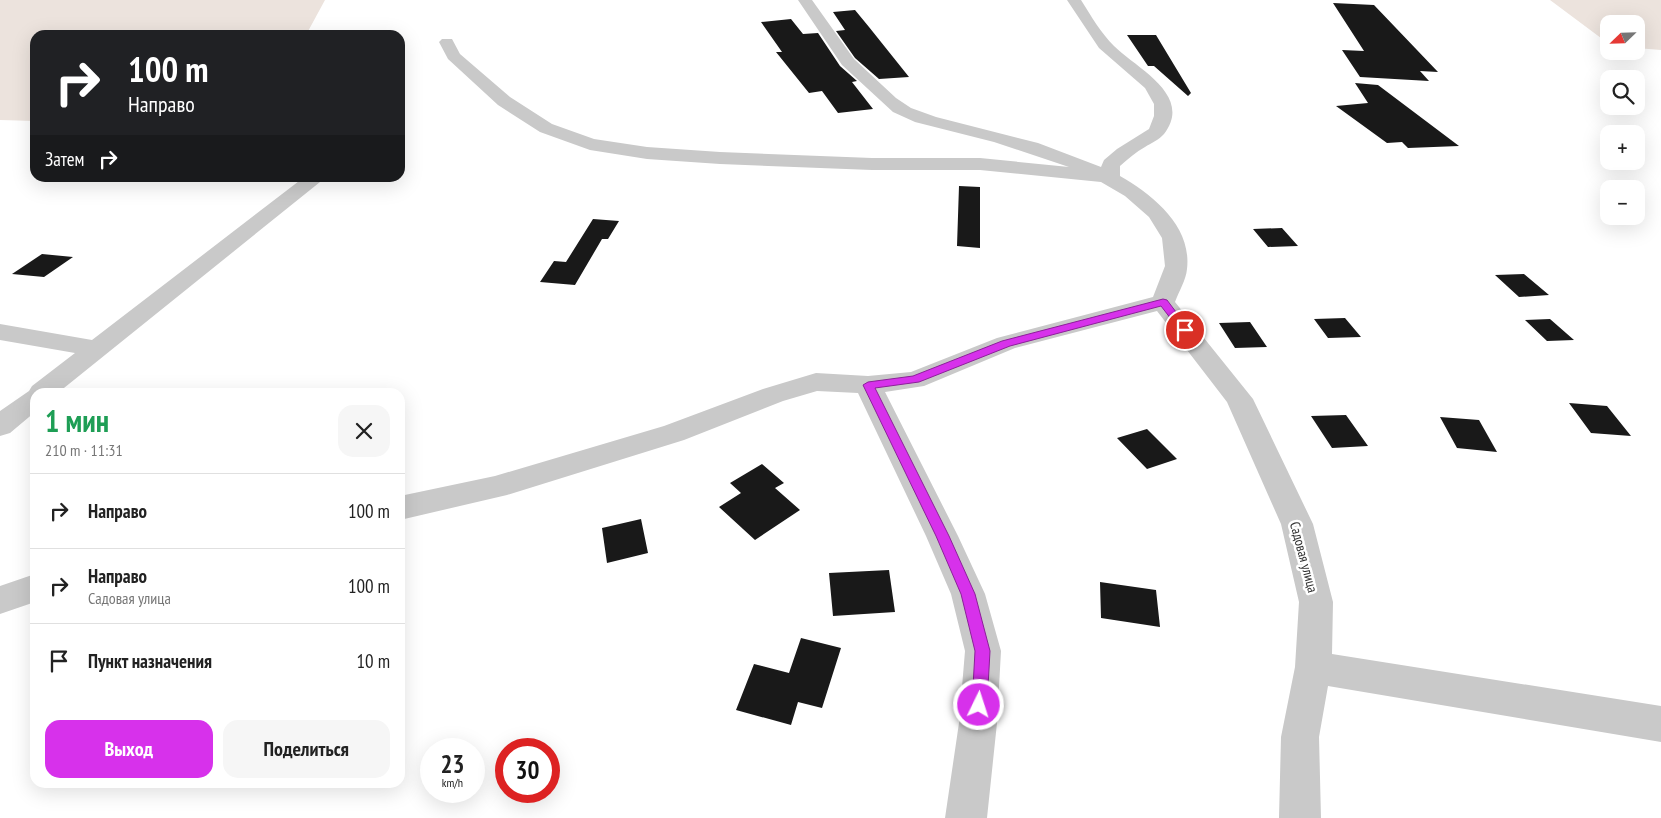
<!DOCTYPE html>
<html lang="ru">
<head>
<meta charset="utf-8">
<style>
  :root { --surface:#fff; --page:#f6f6f6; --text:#222; --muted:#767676; --line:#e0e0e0; --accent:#d731eb }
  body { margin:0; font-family:"PT Sans Narrow",sans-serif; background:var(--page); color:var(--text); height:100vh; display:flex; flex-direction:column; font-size:19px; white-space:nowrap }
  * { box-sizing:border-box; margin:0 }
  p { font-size:16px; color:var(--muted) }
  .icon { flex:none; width:28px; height:28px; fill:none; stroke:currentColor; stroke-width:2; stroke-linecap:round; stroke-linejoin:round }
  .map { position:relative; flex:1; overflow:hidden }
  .sheet { position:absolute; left:30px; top:388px; width:375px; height:400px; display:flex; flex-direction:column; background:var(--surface); border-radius:15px; box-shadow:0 5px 20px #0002 }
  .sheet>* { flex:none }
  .guide { position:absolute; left:30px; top:30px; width:375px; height:152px; border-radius:15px; box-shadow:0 5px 20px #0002; background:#202124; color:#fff; overflow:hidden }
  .needle { width:32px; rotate:247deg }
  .tools { position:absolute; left:1600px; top:15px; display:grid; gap:10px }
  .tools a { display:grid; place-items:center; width:45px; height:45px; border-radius:10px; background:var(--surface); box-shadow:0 5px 20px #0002; font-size:25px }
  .speed { position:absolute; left:420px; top:738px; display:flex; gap:10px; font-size:25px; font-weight:700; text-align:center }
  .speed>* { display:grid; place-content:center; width:65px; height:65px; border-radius:50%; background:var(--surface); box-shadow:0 5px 20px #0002; line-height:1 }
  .speed small { font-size:12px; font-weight:400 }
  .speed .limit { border:8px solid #d22; background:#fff; color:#111 }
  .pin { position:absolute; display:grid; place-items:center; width:42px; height:42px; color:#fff; margin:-21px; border:2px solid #fff; border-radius:50%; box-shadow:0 1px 5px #0007 }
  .me { position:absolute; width:55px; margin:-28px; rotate:4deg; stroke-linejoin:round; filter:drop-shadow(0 0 4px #0008) }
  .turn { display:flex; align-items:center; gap:18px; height:105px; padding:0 15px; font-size:22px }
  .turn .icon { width:65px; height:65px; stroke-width:2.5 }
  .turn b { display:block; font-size:35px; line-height:42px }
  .then { display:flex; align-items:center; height:48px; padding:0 15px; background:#0003; gap:10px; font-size:19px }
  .round { display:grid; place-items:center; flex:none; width:52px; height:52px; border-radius:15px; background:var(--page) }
  .head { display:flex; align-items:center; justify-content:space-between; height:85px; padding:0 15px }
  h1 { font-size:30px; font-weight:700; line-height:38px; color:#1e9e55 }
  .primary-button { display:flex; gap:10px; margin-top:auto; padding:10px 15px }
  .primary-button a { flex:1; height:58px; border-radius:15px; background:var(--accent); color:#fff; font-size:20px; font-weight:700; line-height:58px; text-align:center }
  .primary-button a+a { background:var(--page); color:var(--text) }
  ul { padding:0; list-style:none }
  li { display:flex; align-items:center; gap:15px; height:75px; padding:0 15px; border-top:1px solid var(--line) }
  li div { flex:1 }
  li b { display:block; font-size:19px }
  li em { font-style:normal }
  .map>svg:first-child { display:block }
</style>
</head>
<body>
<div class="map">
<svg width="1661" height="818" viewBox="0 0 1661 818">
  <rect width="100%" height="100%" fill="#fff"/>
  <path fill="#ece3dd" d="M0 0H325L306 35H35V121L0 120Z
    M1550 0H1661V50L1636 48V24H1609V44Z"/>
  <path fill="#191919" d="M1333 3 1374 5 1438 72 1420 71 1429 81 1360 77 1342 50 1364 51Z
    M855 10 869 27 909 77 879 79 855 58 836 31 845 30 833 12Z
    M791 19 803 34 818 33 840 66 857 81 852 82 873 109 838 113 822 91 809 93 776 52H782L761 22Z
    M1127 35H1156L1191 93 1188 96 1154 66H1148Z
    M1355 83 1378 85 1459 146 1408 148 1402 142 1387 143 1336 106 1368 103Z
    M959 186 980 187V248L957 246Z
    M593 219 619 221 608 239H602L575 285 540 282 554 261 566 262Z
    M1282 228 1298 246 1268 247 1253 229Z
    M42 254 73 257 44 277 12 274Z
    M1524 274 1549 295 1519 297 1495 275Z
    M1345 318 1361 337 1328 338 1314 319Z
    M1550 319 1574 340 1547 341 1525 320Z
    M1250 322 1267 347 1235 348 1219 323Z
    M1569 403 1607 406 1631 436 1591 433Z
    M1346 415 1368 446 1332 448 1311 416Z
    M1440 417 1479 420 1497 452 1457 448Z
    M1147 429 1177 459 1147 469 1117 438Z
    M762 464 784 483 775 488 800 510 755 540 719 507 741 493 730 483Z
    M641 519 648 553 607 563 602 528Z
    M889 570 895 612 833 616 829 573Z
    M1100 582 1156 590 1160 627 1101 618Z
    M801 638 841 648 822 708 798 702 791 725 736 710 754 664 789 673Z"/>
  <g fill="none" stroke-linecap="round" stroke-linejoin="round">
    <path fill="#c9c9c9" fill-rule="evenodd" d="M798 0H812L854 59 896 98 911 108 936 117 1038 143 1101 167 1104 160 1117 149 1149 129 1154 116V104L1145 88 1099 48 1067 0H1081C1091 16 1101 33 1114 46 1136 68 1194 95 1164 134 1159 140 1151 143 1145 147 1136 152 1128 159 1120 166V176C1153 195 1192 226 1187 269 1186 280 1179 291 1175 302L1253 399 1313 524 1333 602 1332 654 1661 706V742L1328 686 1319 737 1321 818H1279L1281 737 1295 667 1299 602 1281 524 1227 402 1157 311 1015 348 924 386 885 392 958 536 985 594 1001 651 997 723 987 818H945L959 723 965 651 951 594 926 536 858 393 817 391 783 401 684 440 507 495 400 520V496L495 476 664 426 763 389 816 373 868 376 911 372 997 338 1153 297 1165 266 1162 238 1149 217 1125 196 1101 182 980 170H872L720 164 647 159 590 150 540 132 498 105 448 59 439 42 442 39H452L460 54 510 97 552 124 594 139 647 147 720 152 872 158H980L1069 167 994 142 915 122 893 112 842 65Z
      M303 178H325L59 392H35V412L10 433 0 436V411L29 391 32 386 75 353 0 340V324L92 340Z
      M35 574V602L0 614V586Z"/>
  </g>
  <path fill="#d731eb" stroke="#8c2099" d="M1163 299 1167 300 1188 328 1190 330 1188 332H1181L1161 306 1010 346 919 382 875 388 949 536 975 594 990 651 987 705 985 710 979 712 974 710 972 705 975 651 961 594 936 536 863 385 868 382 913 376 1002 341Z"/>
  <g text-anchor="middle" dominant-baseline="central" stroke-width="5" stroke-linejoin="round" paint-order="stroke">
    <g font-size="14" fill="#323232" stroke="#fff">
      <text transform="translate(1304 557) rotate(75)">Садовая улица</text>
    </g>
  </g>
</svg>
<div class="tools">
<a><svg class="needle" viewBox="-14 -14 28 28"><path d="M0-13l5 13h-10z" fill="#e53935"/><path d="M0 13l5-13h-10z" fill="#767676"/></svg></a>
<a><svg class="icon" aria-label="search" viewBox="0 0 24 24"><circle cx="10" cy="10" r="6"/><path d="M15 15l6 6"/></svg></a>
<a>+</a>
<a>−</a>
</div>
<div class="speed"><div>23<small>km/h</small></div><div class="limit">30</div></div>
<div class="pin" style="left:1185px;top:330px;background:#d93025"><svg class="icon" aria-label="arrive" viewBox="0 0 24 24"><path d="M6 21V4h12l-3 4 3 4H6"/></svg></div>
<svg class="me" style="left:979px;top:705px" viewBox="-20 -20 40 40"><circle r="17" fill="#d731eb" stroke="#fff" stroke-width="3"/><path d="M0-11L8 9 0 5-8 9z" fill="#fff"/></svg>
<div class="guide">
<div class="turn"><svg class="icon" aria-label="right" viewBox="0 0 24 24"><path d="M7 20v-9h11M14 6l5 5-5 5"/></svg><div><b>100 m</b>Направо</div></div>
<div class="then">Затем<svg class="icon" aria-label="right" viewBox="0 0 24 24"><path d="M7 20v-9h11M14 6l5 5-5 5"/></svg></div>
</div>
<section class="sheet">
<div class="head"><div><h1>1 мин</h1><p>210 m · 11:31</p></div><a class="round"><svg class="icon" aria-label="close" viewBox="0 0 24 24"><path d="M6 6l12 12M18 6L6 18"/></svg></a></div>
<ul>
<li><svg class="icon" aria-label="right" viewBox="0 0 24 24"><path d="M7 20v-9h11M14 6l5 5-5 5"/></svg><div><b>Направо</b></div><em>100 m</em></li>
<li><svg class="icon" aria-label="right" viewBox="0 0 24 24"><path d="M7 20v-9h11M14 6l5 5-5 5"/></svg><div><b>Направо</b><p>Садовая улица</p></div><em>100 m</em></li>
<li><svg class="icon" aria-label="arrive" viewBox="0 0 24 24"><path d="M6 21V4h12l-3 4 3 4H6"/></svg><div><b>Пункт назначения</b></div><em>10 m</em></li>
</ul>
<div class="primary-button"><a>Выход</a><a>Поделиться</a></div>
</section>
</div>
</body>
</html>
